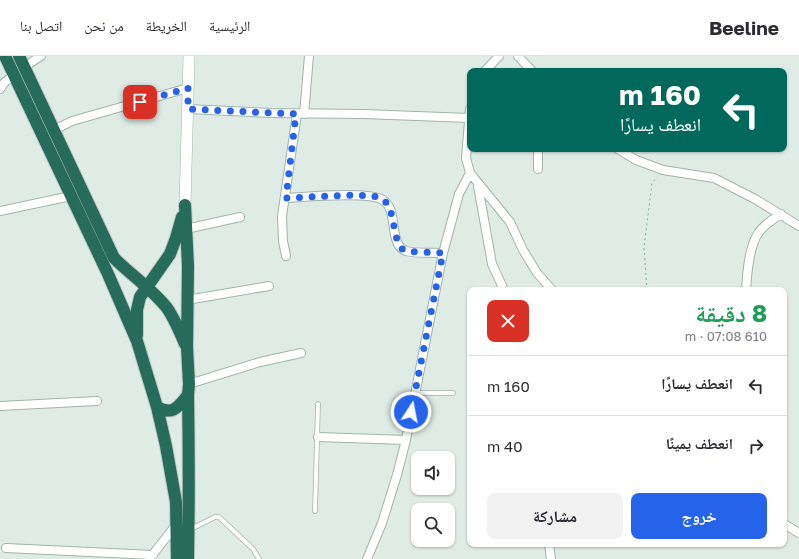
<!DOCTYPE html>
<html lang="ar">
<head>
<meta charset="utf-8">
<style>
  :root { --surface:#fff; --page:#f2f2f3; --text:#2b2b33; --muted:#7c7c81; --line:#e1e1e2; --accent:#2563eb }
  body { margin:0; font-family:"Golos Text","Noto Naskh Arabic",sans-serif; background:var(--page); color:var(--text); direction:rtl; height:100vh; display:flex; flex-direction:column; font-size:15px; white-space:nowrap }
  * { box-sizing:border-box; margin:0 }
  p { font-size:13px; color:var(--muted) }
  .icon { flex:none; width:22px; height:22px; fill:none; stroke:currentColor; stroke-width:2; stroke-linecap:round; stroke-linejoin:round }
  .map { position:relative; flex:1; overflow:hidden; direction:ltr }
  .sheet { position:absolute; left:467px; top:231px; width:320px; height:260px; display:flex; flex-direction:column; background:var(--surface); border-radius:8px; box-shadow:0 1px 3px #0004; direction:rtl }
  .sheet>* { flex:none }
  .hud { position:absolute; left:467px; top:12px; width:320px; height:84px; border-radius:8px; box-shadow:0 1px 3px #0004; direction:rtl; background:#00695c; color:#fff; overflow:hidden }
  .fabs { position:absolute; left:411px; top:395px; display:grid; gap:8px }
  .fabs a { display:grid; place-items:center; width:44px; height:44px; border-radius:8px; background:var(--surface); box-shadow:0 1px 3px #0004; font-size:20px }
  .pin { position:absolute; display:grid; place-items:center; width:34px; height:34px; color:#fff; margin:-17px; border-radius:8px; box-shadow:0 2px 6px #0006 }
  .me { position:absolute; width:44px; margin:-22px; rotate:11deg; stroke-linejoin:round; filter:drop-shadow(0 0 3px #0008) }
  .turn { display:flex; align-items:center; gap:14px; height:84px; padding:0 20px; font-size:18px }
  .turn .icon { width:52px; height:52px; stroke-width:2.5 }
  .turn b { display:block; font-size:28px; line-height:34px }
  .round { display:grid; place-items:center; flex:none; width:42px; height:42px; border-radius:8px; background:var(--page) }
  .overview { display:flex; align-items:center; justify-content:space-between; height:68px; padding:0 20px }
  h1 { font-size:24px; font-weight:700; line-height:30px; color:#1e9e55 }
  .action { display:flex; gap:8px; margin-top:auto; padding:8px 20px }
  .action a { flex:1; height:46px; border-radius:8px; background:var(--accent); color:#fff; font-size:16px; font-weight:700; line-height:46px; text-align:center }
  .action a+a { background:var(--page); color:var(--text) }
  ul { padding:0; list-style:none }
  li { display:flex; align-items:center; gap:12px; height:60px; padding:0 20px; border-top:1px solid var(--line) }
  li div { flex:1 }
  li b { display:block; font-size:15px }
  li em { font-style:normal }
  header { display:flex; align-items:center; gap:24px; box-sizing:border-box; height:56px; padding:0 20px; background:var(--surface); border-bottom:1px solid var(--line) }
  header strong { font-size:19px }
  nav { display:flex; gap:22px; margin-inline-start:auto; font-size:14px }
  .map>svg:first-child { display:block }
</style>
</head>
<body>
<header>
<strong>Beeline</strong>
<nav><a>الرئيسية</a><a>الخريطة</a><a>من نحن</a><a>اتصل بنا</a></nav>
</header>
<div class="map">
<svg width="799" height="503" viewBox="0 0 799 503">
  <rect width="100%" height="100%" fill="#dfece5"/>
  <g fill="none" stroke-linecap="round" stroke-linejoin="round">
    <defs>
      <path id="lane" d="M416 337H453
        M315 455 318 348
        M191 473 215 461H219L253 493 259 503"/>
      <path id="street" d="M518 0 532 15
        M24 11 41 0
        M485 15 499 0
        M0 33 4 27 14 19
        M188 53 272 57 364 58 469 62
        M304 58 309 0
        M54 74 72 65 188 32
        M618 93 636 104 663 114 714 122 755 143 799 170
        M538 113V93
        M470 117 510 166 523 194 537 217 552 234
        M478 130 492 208 504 234
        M286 142C306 141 368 135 383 144 399 154 388 189 406 195 418 198 432 196 443 197
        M0 155 71 140
        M186 173 240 161
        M286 200 283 185 282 160 297 58
        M746 234C747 218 749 189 759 176 764 169 773 163 781 158
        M187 244 269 230
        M189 328 260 306 301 297
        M0 350 97 345
        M318 381 406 384
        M784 468 799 477
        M549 488 551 503
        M6 492 153 499
        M150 502 176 469
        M367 503 382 467 397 419 406 384 443 197 459 138 470 117 466 102 470 53"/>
      <path id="secondary" d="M185 149 189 0"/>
      <path id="highway" d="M5 0 108 218 137 285 157 351 166 390 176 446 177 503
        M19 0 114 202C131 219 152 233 167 252 174 262 180 276 185 288
        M185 149 188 210 187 291 189 328 188 339C189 394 189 448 188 503
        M137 279V254L140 241 170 198 176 182 182 161
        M157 351C173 360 178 351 188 339"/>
    </defs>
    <use href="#lane" stroke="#a1b4ac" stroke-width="5.5"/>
    <use href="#street" stroke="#a1b4ac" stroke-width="10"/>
    <use href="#secondary" stroke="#9cb8ad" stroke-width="12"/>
    <use href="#highway" stroke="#c0c9c6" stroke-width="14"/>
    <path stroke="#7cb29f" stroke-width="1" stroke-dasharray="2 3" stroke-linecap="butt" d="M647 234 644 191 652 127 657 121"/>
    <use href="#lane" stroke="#fff" stroke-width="4"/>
    <use href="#street" stroke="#fff" stroke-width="8"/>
    <use href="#secondary" stroke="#fff" stroke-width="11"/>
    <use href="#highway" stroke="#276c5b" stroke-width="12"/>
  </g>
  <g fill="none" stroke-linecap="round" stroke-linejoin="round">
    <path stroke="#2563eb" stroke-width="7" stroke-dasharray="0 12.6" d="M140 46 188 32V53L296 58 286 142 355 139 374 140 385 145 390 152 397 184C398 188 400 192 404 194 411 197 434 196 443 197L411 356"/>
  </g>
</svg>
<div class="fabs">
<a><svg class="icon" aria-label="sound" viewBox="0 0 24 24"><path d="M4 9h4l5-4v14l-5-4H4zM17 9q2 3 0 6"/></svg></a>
<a><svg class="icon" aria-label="search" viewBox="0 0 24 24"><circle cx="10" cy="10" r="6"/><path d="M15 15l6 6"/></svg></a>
</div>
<div class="pin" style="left:140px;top:46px;background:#d93025"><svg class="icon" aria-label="arrive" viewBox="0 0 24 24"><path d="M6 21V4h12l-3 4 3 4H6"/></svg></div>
<svg class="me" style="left:411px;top:356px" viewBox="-20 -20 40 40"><circle r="17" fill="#2563eb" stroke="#fff" stroke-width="3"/><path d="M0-11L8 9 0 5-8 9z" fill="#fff"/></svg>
<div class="hud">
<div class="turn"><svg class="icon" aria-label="left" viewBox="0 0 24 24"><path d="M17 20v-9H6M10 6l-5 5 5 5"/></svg><div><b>160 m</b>انعطف يسارًا</div></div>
</div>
<section class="sheet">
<div class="overview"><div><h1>8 دقيقة</h1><p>610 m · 07:08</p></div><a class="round" style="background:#d93025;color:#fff"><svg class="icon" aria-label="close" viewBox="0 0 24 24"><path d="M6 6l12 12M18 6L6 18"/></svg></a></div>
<ul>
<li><svg class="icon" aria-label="left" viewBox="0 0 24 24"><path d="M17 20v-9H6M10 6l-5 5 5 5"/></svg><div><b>انعطف يسارًا</b></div><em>160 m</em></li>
<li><svg class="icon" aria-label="right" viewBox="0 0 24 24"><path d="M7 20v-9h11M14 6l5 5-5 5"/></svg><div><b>انعطف يمينًا</b></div><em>40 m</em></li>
</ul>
<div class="action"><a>خروج</a><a>مشاركة</a></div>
</section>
</div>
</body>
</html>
